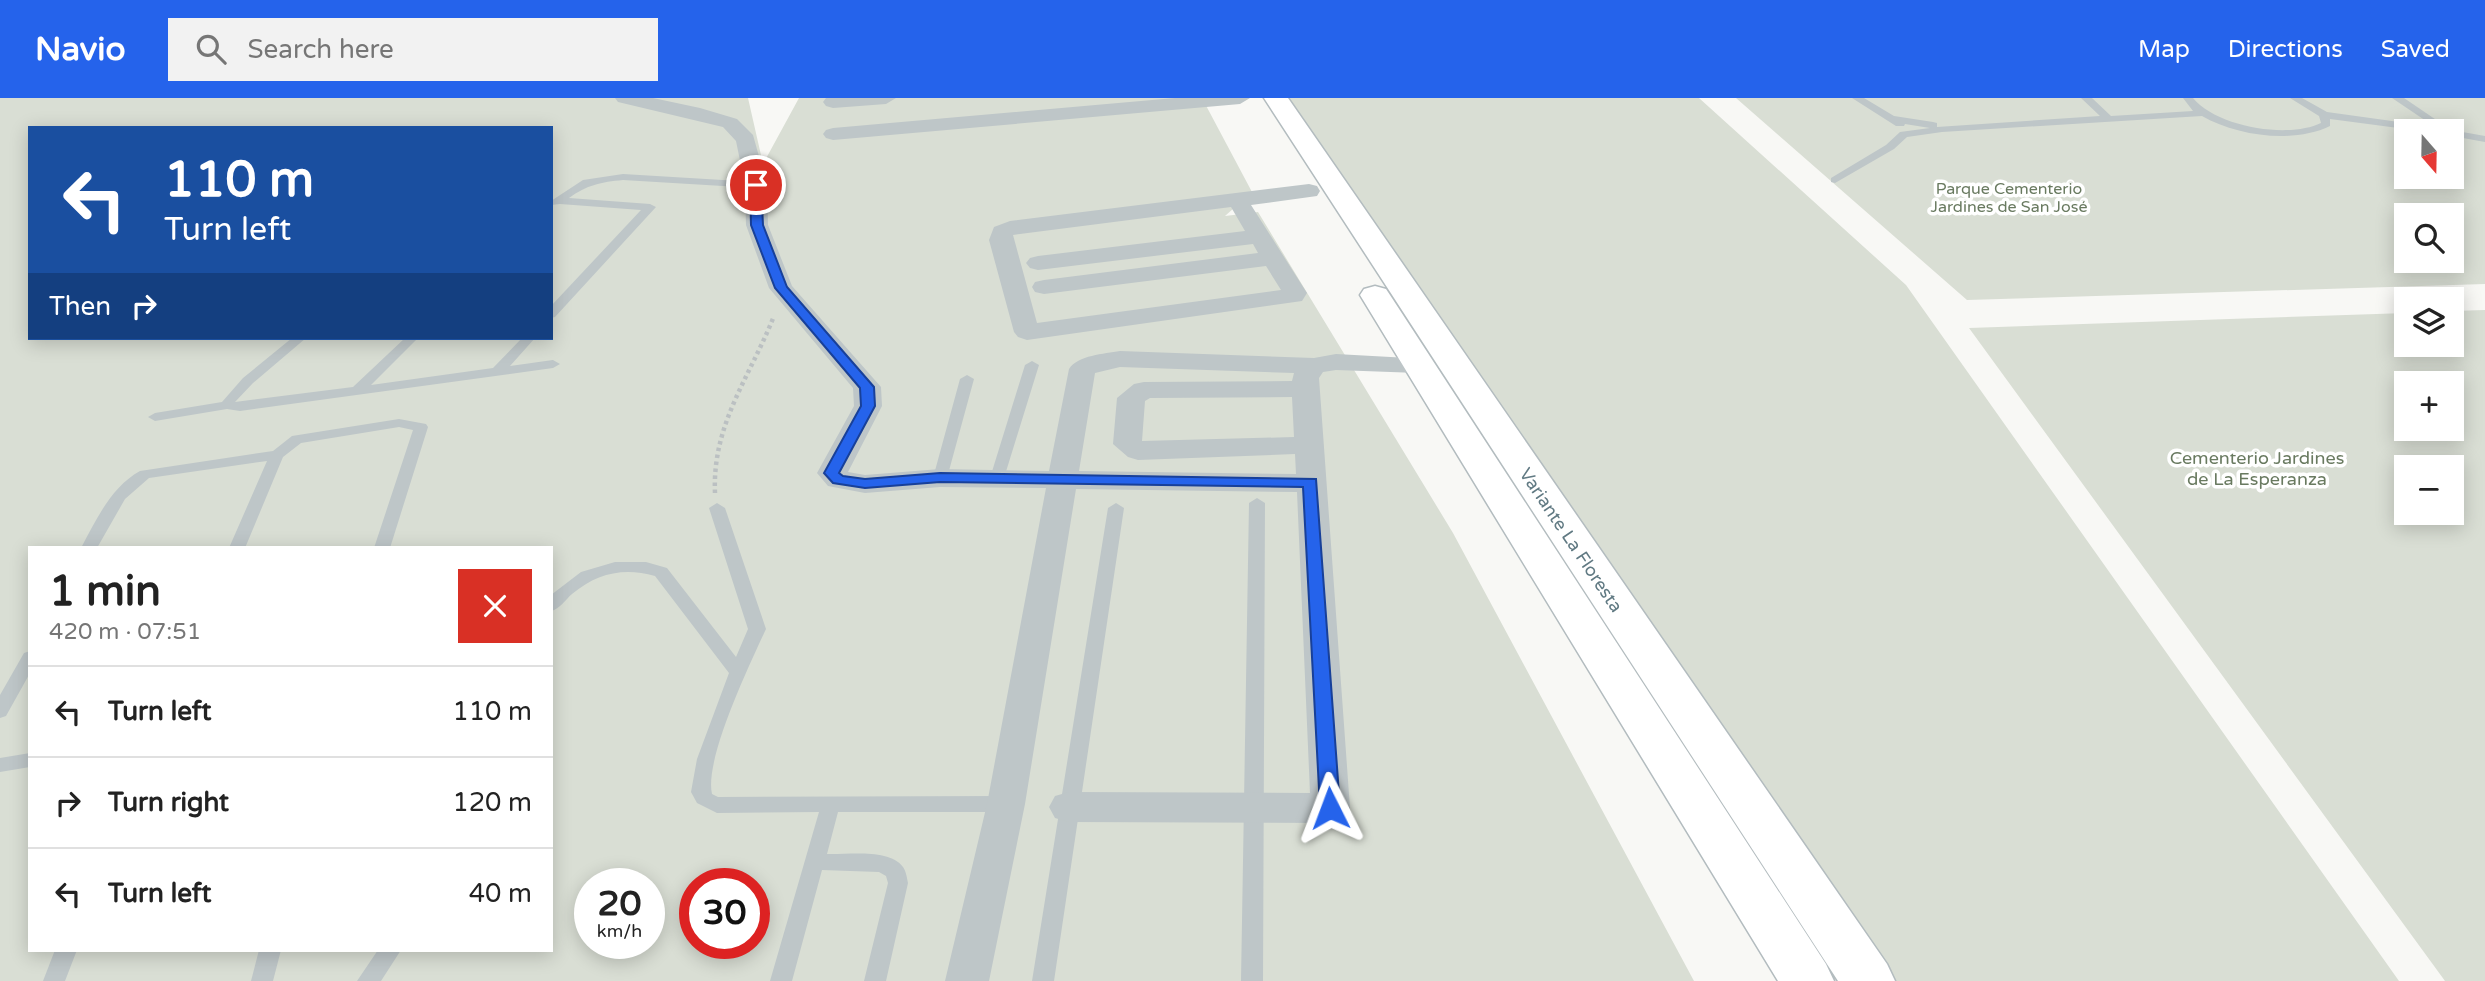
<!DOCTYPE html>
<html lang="en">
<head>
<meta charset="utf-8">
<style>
  :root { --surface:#fff; --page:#f2f2f2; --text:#222; --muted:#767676; --line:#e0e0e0; --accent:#2563eb }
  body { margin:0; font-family:"Varela Round",sans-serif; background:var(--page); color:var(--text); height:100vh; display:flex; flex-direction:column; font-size:26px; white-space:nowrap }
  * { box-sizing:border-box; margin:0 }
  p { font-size:23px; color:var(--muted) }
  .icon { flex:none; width:38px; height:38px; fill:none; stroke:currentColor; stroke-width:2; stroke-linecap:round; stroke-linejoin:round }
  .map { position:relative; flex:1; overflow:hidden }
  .sheet { position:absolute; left:28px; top:448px; width:525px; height:406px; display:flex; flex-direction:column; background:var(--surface); border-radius:0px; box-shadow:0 4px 18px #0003 }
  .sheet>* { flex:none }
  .hud { position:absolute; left:28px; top:28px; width:525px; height:214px; border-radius:0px; box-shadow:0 4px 18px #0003; background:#1a4fa0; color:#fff; overflow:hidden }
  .needle { width:46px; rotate:160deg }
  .controls { position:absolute; left:2394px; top:21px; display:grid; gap:14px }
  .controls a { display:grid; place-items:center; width:70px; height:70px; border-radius:0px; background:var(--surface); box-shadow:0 4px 18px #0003; font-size:35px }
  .speed { position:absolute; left:574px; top:770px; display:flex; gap:14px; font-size:35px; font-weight:700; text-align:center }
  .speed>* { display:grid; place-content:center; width:91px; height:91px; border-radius:50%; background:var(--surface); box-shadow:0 4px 18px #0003; line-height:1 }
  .speed small { font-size:18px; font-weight:400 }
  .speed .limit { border:10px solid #d22; background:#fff; color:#111 }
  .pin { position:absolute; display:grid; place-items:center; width:60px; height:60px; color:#fff; margin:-30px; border:4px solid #fff; border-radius:50%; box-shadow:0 2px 7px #0007 }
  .me { position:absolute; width:77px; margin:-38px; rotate:357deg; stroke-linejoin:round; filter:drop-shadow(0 0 5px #0008) }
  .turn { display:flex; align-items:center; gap:24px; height:147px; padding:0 21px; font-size:32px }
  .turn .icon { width:91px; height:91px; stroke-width:2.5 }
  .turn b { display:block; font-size:49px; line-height:60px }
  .then { display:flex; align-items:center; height:66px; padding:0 21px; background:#0003; gap:14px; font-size:26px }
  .round { display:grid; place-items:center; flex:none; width:74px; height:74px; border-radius:0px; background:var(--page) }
  .headline { display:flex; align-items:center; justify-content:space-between; height:119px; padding:0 21px }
  h1 { font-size:42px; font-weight:700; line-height:52px }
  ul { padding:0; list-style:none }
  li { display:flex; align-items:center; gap:21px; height:91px; padding:0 21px; border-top:2px solid var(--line) }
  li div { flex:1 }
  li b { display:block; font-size:26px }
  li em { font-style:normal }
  header { display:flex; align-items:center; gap:42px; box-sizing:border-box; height:98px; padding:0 35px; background:var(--accent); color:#fff }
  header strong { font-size:33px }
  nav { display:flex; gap:38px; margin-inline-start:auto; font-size:24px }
  .search { width:490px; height:63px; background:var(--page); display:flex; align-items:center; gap:18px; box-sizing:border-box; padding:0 24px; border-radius:0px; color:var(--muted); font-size:26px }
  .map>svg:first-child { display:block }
</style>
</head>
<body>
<header>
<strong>Navio</strong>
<div class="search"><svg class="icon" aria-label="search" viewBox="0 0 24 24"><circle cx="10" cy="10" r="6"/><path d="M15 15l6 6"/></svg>Search here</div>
<nav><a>Map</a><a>Directions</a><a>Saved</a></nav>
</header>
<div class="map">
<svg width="2485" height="883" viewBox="0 0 2485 883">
  <rect width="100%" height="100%" fill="#f8f8f5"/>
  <path fill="#d9ded4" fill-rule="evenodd" d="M0 0H748L763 66 799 0H1202L1252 94 1225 118 1258 114 1453 435 1694 883H0ZM30 30H551V240H30ZM30 450H551V852H30ZM590 786H649V845H590ZM695 786H754V845H695Z
    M1282 0H1699L1906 187 2399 883H1885Z
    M1736 0H2485V186L1967 202ZM2406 33H2452V79H2406ZM2406 117H2452V163H2406Z
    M2485 212V883H2445L1969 230 2406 215V247H2452V213ZM2452 285V331H2406V285ZM2452 369V415H2406V369Z"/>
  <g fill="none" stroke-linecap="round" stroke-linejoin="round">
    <defs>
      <path id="secondary" d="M1264 0H1288L1887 866 1895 883H1838Z
        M1375 188 1386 191 1390 197 1826 866 1834 883H1778L1360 197 1364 191Z"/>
    </defs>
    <use href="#secondary" stroke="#b3bcbf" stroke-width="3"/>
    <path stroke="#bbc0c2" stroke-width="4.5" stroke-dasharray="3.5 3.5" stroke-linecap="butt" d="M715 395C712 326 750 279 774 218"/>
    <path fill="#bec6c8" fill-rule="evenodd" d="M1852 0H1864L1894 18 1933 24 1937 25V29L2100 18 2081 0H2092L2111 18 2193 13 2183 0H2193C2217 29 2288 41 2321 25L2319 18 2290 0H2302L2327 14 2435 29 2392 0H2404L2451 32 2485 38V44L2452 38V33H2421L2330 21V28C2293 46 2237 38 2202 18L1942 34 1907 39 1894 51 1835 85 1831 84V80L1886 47 1900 34 1930 30 1905 26 1904 28H1896Z
      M623 76 756 84 761 87 756 90 623 82C601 84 587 87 569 100L650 106 656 109 555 219 551 220V208L641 112 560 106 551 107V103L583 82Z
      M292 240H306L253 285 235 304 353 289 405 240H418L371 287 493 270 522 240H535L510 268 553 262 560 266 553 270 240 313 227 311 155 323 148 319 155 315 222 304 243 280Z
      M1032 263 1039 267 1004 380 1002 383H992L990 380 1025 267Z
      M967 277 974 281 947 380 945 383H935L933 380 960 281Z
      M399 321 426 326 428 329 390 450H374L413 332 399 329 301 345 283 359 245 450H229L267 363 149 380 125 401 97 450H81C96 422 111 389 140 373L273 353 292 338Z
      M1257 400 1265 405 1263 883H1241L1249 405Z
      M717 405 725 410 766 531C750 566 704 661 712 696L718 699 1006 698 1013 701 1016 706 1013 711 1006 714H838L827 756C847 757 889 750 903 769 906 773 907 780 908 785L886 883H864L888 785 886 778 879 774 822 772 792 883H770L819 714 717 715 697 705 691 694 697 661 729 575 655 478C624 469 597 475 572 496 565 502 560 511 551 513V497L581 474 615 464H646L667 470 736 559 748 531 709 410Z
      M1116 405 1124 410 1054 883H1032L1108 410Z
      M30 553V575L6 618 0 620V597L24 555Z
      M30 655V669L0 674V660Z
      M55 852H77L65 883H43Z
      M259 852H281L273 883H251Z
      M378 852H401L381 883H357Z"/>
    <path fill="#bec6c8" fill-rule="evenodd" d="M615 0H653L700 10 737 21 753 37 767 87 768 127 792 188 881 289 882 308 848 374 865 377 940 371 1049 373 1069 271C1078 257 1104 256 1120 253L1314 260 1336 256 1427 261 1431 267 1427 273 1418 275 1336 272 1323 274 1319 280 1350 710 1344 721 1330 725 1069 724 1055 720 1049 709 1055 698 1069 694 1310 695 1297 394 1076 391 1025 706 989 883H945L987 706 1046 390 940 389 865 395 828 388 817 375 854 308 853 290 769 190 746 127 745 87 736 43 723 29 618 4ZM1120 269 1294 275 1292 283 1144 284 1134 286 1117 300 1113 346 1128 359 1138 362 1295 356 1296 376 1079 373 1095 275ZM1292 299 1294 339 1142 343 1145 303 1150 300Z
      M826 0H896L886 6 833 10 826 8 823 4Z
      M1175 0H1250L1240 6 833 42 826 40 823 36 826 32 833 30Z
      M1309 86 1317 88 1320 93 1317 98 1251 107 1307 195 1302 203 1027 242 1018 239 1014 234 989 142 994 129 1010 123ZM1231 109 1245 133 1038 158 1030 160 1026 165 1030 170 1038 172 1253 146 1258 155 1044 182 1035 184 1032 189 1035 194 1044 196 1266 168 1281 192 1037 225 1013 137Z"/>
    <use href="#secondary" fill="#fff" fill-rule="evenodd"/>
  </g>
  <path fill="#2563eb" stroke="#184099" stroke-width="2" d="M756 84 761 87 763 127 787 189 874 289 875 308 839 375 843 378 865 381 940 375 1316 381 1340 710 1337 716 1330 718 1323 716 1320 710 1303 389 940 384 865 390 833 385 824 375 861 308 860 290 775 190 751 127 750 87Z"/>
  <g text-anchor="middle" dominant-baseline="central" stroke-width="7" stroke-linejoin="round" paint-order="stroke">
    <g font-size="16" fill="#697a60" stroke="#fff">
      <text x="2009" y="91">Parque Cementerio<tspan x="2009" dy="18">Jardines de San José</tspan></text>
    </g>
    <g font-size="18" fill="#697a60" stroke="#fff">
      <text x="2257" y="360">Cementerio Jardines<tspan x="2257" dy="21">de La Esperanza</tspan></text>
    </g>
    <g font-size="18" fill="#617a83" stroke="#fff">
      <text transform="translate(1571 442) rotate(56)">Variante La Floresta</text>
    </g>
  </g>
</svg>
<div class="controls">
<a><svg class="needle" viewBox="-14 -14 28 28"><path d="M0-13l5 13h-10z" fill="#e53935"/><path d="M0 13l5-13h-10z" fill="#767676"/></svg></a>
<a><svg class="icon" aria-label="search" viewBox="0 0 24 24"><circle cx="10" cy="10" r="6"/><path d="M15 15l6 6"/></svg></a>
<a><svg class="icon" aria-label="layers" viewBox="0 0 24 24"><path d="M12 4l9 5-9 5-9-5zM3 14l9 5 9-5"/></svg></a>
<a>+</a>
<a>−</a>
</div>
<div class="speed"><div>20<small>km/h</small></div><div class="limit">30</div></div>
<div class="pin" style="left:756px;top:87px;background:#d93025"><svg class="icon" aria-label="arrive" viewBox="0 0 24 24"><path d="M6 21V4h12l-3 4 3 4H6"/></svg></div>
<svg class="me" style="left:1330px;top:710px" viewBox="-20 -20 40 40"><path d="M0-17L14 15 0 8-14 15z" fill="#2563eb" stroke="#fff" stroke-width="4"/></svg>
<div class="hud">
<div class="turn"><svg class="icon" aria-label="left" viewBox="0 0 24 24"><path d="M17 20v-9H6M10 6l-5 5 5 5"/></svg><div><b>110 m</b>Turn left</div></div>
<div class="then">Then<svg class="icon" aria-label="right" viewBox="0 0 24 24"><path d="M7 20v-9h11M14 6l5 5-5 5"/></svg></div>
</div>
<section class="sheet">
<div class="headline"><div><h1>1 min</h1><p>420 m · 07:51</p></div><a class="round" style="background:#d93025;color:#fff"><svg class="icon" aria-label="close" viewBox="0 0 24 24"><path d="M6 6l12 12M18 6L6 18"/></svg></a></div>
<ul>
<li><svg class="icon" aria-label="left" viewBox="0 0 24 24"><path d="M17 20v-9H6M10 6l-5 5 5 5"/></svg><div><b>Turn left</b></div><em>110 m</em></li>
<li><svg class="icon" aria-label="right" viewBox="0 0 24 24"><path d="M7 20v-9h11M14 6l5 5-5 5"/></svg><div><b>Turn right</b></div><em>120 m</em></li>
<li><svg class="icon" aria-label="left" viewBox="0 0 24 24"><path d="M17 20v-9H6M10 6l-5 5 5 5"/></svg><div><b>Turn left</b></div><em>40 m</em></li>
</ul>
</section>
</div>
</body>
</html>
